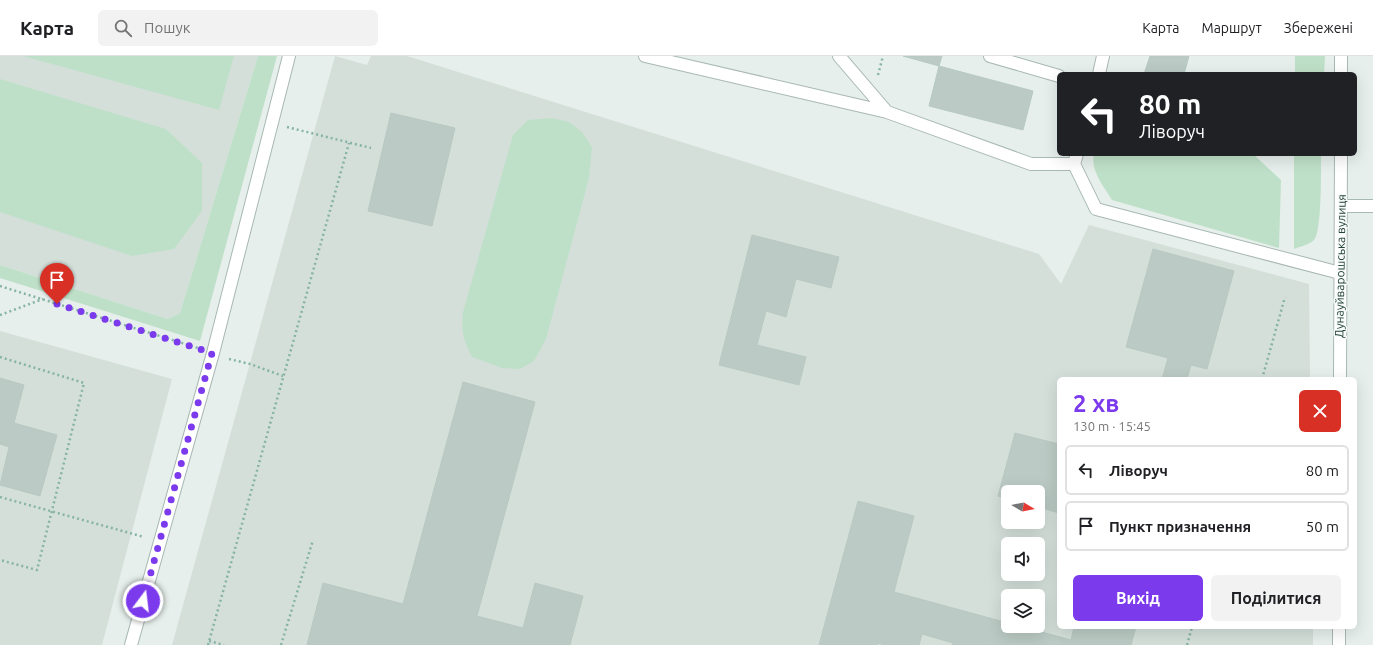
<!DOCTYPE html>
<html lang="uk">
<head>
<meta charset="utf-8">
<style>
  :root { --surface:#fff; --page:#f2f2f2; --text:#202124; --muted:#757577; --line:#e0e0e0; --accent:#7c3aed }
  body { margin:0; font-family:Ubuntu,sans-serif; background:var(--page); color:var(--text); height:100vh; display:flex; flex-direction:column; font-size:15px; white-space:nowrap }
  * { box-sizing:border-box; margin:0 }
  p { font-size:13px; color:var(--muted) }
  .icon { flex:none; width:22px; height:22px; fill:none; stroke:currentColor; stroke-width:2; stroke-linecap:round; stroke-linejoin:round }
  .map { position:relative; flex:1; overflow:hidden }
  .side { position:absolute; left:1057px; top:321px; width:300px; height:252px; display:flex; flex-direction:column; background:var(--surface); border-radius:6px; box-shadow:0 4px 16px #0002 }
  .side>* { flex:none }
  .hud { position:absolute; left:1057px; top:16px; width:300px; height:84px; border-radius:6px; box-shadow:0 4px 16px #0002; background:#202124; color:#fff; overflow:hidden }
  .needle { width:26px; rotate:100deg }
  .tools { position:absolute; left:1001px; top:429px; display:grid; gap:8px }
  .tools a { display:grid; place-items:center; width:44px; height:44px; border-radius:6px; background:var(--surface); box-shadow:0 4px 16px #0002; font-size:20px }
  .pin { position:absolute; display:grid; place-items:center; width:34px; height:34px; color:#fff; margin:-41px -17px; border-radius:50% 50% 50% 0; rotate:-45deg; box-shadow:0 0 4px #0007 }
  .pin .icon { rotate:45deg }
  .me { position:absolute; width:44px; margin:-22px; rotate:15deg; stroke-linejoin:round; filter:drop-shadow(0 0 3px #0008) }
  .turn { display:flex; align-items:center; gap:14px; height:84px; padding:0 16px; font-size:18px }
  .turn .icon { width:52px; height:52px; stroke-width:2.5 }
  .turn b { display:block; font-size:28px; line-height:34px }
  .round { display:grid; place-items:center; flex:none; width:42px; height:42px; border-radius:6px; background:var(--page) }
  .overview { display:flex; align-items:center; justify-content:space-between; height:68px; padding:0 16px }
  h1 { font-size:24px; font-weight:600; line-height:30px; color:var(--accent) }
  .button { display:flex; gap:8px; margin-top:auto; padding:8px 16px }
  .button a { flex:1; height:46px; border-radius:6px; background:var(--accent); color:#fff; font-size:16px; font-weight:600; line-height:46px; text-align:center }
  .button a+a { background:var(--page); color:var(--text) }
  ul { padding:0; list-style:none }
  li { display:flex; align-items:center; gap:12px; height:50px; margin:0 8px 6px; padding:0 8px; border:2px solid var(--line); border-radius:6px }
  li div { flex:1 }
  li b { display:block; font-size:15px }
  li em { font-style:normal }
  header { display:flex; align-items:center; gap:24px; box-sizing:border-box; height:56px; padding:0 20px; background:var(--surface); border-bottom:1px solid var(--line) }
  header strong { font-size:19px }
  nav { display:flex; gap:22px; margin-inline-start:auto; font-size:14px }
  .search { width:280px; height:36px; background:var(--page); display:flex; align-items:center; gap:10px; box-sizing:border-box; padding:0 14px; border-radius:6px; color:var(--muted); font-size:15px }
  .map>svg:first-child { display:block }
</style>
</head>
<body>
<header>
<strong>Карта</strong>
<div class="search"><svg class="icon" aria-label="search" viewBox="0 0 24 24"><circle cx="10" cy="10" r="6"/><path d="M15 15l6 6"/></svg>Пошук</div>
<nav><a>Карта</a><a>Маршрут</a><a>Збережені</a></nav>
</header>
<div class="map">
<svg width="1373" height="589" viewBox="0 0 1373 589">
  <rect width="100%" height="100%" fill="#e6efeb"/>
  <path fill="#d4dfda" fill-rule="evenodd" d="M0 0H258L180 257 168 263 0 209Z
    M335 0 367 9 371 0H407L1039 198 1061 228 1089 169 1309 228 1310 323H1059V571H1313V589H172ZM1008 436H1038V466H1008ZM1008 488H1038V518H1008ZM1008 540H1038V570H1008Z
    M0 275 172 323 102 589H0Z"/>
  <path fill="#bfe0c8" d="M23 0H234L219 54Z
    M258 0H277L200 285 0 222V209L168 263 180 257Z
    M1295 0H1325L1324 18H1295Z
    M0 23 166 73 202 107V155L174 193 132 200 0 156Z
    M552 62 569 66 582 76 592 91 589 122 546 283 534 305 520 313 502 312 472 301C463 284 461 275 463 256L513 79 528 64Z
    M1094 98H1253L1281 124 1279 192 1112 144C1104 131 1090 114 1094 98Z
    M1294 98H1321C1321 112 1322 176 1314 184 1309 189 1301 190 1294 193Z"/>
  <path fill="#bbcac4" stroke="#b8c9c2" d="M903 0H942L939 10Z
    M1150 0H1189L1184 18H1144Z
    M939 10 1033 35 1023 74 929 50Z
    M391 57 455 72 432 170 368 155Z
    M752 179 839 201 831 232 796 223 786 261 766 255 757 289 806 301 799 329 719 309Z
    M1153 193 1234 215 1207 313 1191 309 1187 323H1162L1168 302 1126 291Z
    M0 322 24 329 14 367 57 379 40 440 0 429 9 391 0 388Z
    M463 326 535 346 477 560 523 572 535 527 583 540 570 589H307L323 527 403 548Z
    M1015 377 1059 388V457L1038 451V436H1008V443L998 440Z
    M858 445 914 460 894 536 1008 567V570H1020L1071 584 1074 571H1136L1131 589H952L953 587 922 578 919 589H884L878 587V589H819Z"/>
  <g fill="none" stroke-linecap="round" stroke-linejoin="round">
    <defs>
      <path id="minor" d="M645 0 887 56
        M839 0 887 56 1031 108H1074
        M990 0 1059 20
        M1341 0V18
        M1099 18 1103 0
        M1077 98 1074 108 1096 153 1340 217
        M1342 150H1373
        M1340 323 1341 98
        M131 589 213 297 289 0
        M1339 589V571"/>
    </defs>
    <use href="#minor" stroke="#a8b8b2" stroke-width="14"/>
    <path stroke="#86b3a5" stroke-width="2.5" stroke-dasharray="2 3" stroke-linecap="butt" d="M878 19 883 0
      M287 71 371 92
      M0 230 198 292
      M0 259 43 243
      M0 301 84 327 37 514 0 504
      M229 303 250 308 283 320
      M1262 323 1285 241
      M0 441 144 481
      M209 585 224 589
      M208 589 349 87
      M281 589 313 484
      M1187 589 1192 571"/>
    <use href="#minor" stroke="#fff" stroke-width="12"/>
  </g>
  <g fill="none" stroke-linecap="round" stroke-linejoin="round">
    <path stroke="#7c3aed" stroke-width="7" stroke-dasharray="0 12.6" d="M57 248 212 297 143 545"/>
  </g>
  <g text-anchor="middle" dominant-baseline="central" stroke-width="3" stroke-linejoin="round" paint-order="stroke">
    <g font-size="12" fill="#24423a" stroke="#f7fbf9">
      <text transform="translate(1340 210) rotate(-89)">Дунауйварошська вулиця</text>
    </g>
  </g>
</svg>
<div class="tools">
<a><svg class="needle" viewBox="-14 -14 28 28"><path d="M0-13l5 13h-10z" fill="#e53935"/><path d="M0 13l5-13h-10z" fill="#757577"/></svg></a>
<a><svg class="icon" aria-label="sound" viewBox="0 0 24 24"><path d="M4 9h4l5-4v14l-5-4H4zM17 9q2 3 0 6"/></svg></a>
<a><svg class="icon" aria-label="layers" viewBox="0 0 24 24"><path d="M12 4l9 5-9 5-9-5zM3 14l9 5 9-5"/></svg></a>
</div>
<div class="pin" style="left:57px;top:248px;background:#d93025"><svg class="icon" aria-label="arrive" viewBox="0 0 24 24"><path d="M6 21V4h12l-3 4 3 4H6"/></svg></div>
<svg class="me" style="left:143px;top:545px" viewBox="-20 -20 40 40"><circle r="17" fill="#7c3aed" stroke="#fff" stroke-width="3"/><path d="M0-11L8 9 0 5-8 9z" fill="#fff"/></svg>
<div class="hud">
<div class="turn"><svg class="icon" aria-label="left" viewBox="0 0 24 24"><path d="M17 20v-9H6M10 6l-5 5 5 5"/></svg><div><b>80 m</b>Ліворуч</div></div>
</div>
<section class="side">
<div class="overview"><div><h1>2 хв</h1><p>130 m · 15:45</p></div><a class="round" style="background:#d93025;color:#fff"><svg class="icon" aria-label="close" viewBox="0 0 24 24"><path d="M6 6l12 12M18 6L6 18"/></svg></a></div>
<ul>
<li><svg class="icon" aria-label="left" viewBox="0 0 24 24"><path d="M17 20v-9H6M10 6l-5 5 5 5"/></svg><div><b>Ліворуч</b></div><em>80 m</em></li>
<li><svg class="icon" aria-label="arrive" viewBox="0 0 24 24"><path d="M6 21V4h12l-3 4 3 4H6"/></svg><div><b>Пункт призначення</b></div><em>50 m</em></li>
</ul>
<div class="button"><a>Вихід</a><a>Поділитися</a></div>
</section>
</div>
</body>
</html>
